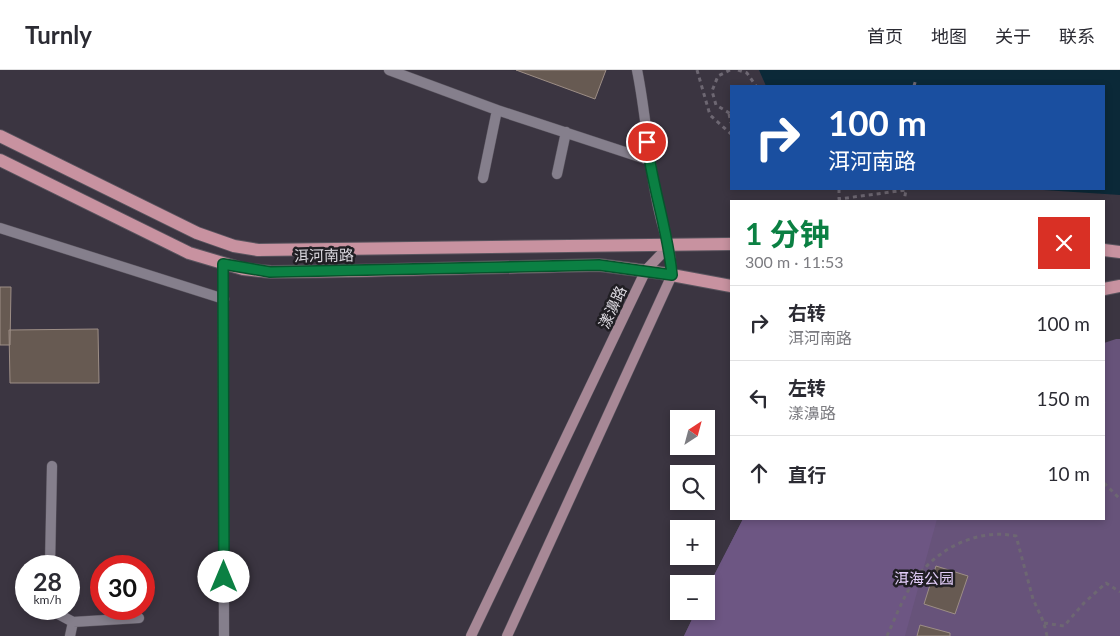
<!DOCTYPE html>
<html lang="zh">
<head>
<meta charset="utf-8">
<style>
  :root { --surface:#fff; --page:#f2f2f3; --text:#2b2b33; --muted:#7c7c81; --line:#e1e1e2; --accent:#0b8043 }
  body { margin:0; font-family:Lato,"Noto Sans SC",sans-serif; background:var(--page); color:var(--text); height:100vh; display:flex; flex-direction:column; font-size:19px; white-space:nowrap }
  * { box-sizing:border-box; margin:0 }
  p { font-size:16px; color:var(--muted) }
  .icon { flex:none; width:28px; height:28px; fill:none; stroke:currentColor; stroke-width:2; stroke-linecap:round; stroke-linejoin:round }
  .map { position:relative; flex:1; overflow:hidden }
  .side { position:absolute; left:730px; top:130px; width:375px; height:320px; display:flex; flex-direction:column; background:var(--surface); border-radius:0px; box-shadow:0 2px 8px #0003 }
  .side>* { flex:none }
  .banner { position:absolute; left:730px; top:15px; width:375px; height:105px; border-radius:0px; box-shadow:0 2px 8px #0003; background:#1a4fa0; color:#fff; overflow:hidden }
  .needle { width:32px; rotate:36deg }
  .fabs { position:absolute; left:670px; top:340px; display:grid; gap:10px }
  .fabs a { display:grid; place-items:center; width:45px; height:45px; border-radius:0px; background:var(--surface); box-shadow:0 2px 8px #0003; font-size:25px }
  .speed { position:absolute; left:15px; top:485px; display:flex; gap:10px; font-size:25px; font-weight:700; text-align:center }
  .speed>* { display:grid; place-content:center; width:65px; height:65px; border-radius:50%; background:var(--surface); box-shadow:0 2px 8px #0003; line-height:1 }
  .speed small { font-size:12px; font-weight:400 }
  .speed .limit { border:8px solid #d22; background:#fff; color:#111 }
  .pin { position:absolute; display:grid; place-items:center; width:42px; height:42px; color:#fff; margin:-21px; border:2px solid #fff; border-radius:50%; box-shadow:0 1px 5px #0007 }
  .me { position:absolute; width:55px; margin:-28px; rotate:0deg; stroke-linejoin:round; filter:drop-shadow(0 0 4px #0008) }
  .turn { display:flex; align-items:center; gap:18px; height:105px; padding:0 15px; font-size:22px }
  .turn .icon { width:65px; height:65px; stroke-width:2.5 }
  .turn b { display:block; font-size:35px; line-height:42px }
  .round { display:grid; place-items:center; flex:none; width:52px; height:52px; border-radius:0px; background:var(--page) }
  .summary { display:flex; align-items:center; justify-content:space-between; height:85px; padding:0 15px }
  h1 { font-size:30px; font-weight:700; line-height:38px; color:var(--accent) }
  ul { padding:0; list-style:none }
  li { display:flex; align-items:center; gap:15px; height:75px; padding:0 15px; border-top:1px solid var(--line) }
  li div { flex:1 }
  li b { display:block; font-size:19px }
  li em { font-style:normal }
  header { display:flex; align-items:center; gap:30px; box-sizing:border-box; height:70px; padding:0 25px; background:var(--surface); border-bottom:1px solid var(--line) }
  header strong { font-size:24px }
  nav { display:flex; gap:28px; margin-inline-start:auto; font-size:18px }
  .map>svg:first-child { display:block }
</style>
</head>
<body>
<header>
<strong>Turnly</strong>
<nav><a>首页</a><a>地图</a><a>关于</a><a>联系</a></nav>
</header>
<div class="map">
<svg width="1120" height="566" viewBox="0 0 1120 566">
  <rect width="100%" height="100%" fill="#3b3541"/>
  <path fill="#67537a" d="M1116 269H1120V566H684L696 541H706V521L743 449H1104V273Z"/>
  <path fill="#6d5683" d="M743 449H937L905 566H684L696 541H706V521Z"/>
  <path fill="#0b2938" d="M759 0H1120V125L1028 119H1104V16H766Z"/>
  <path fill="#675a52" stroke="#9d8e86" d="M516 0H606L595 29Z
    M0 217H11L10 275H0Z
    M98 259 99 313H10L9 260Z
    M936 496 968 506 955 544 924 534Z
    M920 555 950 563V566H917Z"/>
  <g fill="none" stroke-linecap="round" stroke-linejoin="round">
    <defs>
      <path id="service" d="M389 0 497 40
        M637 0C649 58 649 120 669 176
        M557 104 566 62
        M483 108 497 40 649 90
        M0 158 224 229
        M50 496 52 396
        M49 539 73 552 139 548
        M70 566 73 552"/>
      <path id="minor" d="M223 194 224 566"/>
      <path id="secondary" d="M471 566 646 200 669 176
        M507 566 672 205 669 176"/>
      <path id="primary" d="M0 66 197 163 234 176 258 180 731 174
        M0 90 189 183 243 199 271 202 347 201 599 195 661 203 731 216
        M1104 180 1120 182
        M1104 219 1120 216"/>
    </defs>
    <use href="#service" stroke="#59545e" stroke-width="11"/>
    <use href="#minor" stroke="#59545e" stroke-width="11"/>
    <use href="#secondary" stroke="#59545e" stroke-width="11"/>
    <use href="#primary" stroke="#59545e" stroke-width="14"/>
    <path stroke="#6d6772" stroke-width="3" stroke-dasharray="4 4" stroke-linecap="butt" d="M697 0 710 45 731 64
      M730 0 718 6 712 21 716 35 731 44
      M738 0 747 3 756 16
      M914 16 916 9
      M729 44 731 53
      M839 119V129L906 120 904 131
      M1104 332V333
      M1104 413 1120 429
      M1044 553 1064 556 1084 533 1106 513 1120 522
      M887 566C895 549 902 529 913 513 935 479 977 458 1016 466L1033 529 1044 553 1047 566"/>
    <use href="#service" stroke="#857f8c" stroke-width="10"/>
    <use href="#minor" stroke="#857f8c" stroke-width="10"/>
    <use href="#secondary" stroke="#a78896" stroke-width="10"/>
    <use href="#primary" stroke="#c892a0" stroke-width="12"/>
  </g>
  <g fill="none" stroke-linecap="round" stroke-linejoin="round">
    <defs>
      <path id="route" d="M224 507 223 194 270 202 599 195 672 205C668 160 652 117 647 72"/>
    </defs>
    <use href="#route" stroke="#07532c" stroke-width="12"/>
    <use href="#route" stroke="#0b8043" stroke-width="9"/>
  </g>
  <g text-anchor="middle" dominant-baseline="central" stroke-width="5" stroke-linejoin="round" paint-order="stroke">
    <g font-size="15" fill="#dad7de" stroke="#201e23">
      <text transform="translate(324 185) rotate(-1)">洱河南路</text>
      <text transform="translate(612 237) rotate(-65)">漾濞路</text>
    </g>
    <g font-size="15" fill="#e4cffb" stroke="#201e23">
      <text x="924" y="508">洱海公园</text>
    </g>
  </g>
</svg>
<div class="fabs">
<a><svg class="needle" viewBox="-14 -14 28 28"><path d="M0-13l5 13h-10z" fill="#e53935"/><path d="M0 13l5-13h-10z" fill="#7c7c81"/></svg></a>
<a><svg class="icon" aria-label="search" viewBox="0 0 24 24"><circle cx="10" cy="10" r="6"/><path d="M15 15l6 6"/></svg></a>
<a>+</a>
<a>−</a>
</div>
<div class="speed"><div>28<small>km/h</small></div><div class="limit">30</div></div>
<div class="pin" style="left:647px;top:72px;background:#d93025"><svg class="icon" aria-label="arrive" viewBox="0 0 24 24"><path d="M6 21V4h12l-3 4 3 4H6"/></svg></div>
<svg class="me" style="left:224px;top:507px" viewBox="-20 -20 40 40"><circle r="19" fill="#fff"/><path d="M0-13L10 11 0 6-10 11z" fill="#0b8043"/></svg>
<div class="banner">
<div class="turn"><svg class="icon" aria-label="right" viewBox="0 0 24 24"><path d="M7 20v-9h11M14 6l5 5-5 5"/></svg><div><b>100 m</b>洱河南路</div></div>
</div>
<section class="side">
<div class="summary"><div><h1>1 分钟</h1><p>300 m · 11:53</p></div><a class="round" style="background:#d93025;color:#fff"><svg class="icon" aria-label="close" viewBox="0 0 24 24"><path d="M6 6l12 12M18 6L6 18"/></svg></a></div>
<ul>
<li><svg class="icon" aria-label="right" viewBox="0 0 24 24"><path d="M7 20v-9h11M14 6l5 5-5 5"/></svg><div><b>右转</b><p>洱河南路</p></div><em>100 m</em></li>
<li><svg class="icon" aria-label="left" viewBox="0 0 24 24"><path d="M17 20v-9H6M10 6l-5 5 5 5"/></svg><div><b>左转</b><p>漾濞路</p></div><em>150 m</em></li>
<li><svg class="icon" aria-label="ahead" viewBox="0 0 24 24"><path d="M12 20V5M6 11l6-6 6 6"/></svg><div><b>直行</b></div><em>10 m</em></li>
</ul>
</section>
</div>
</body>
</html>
